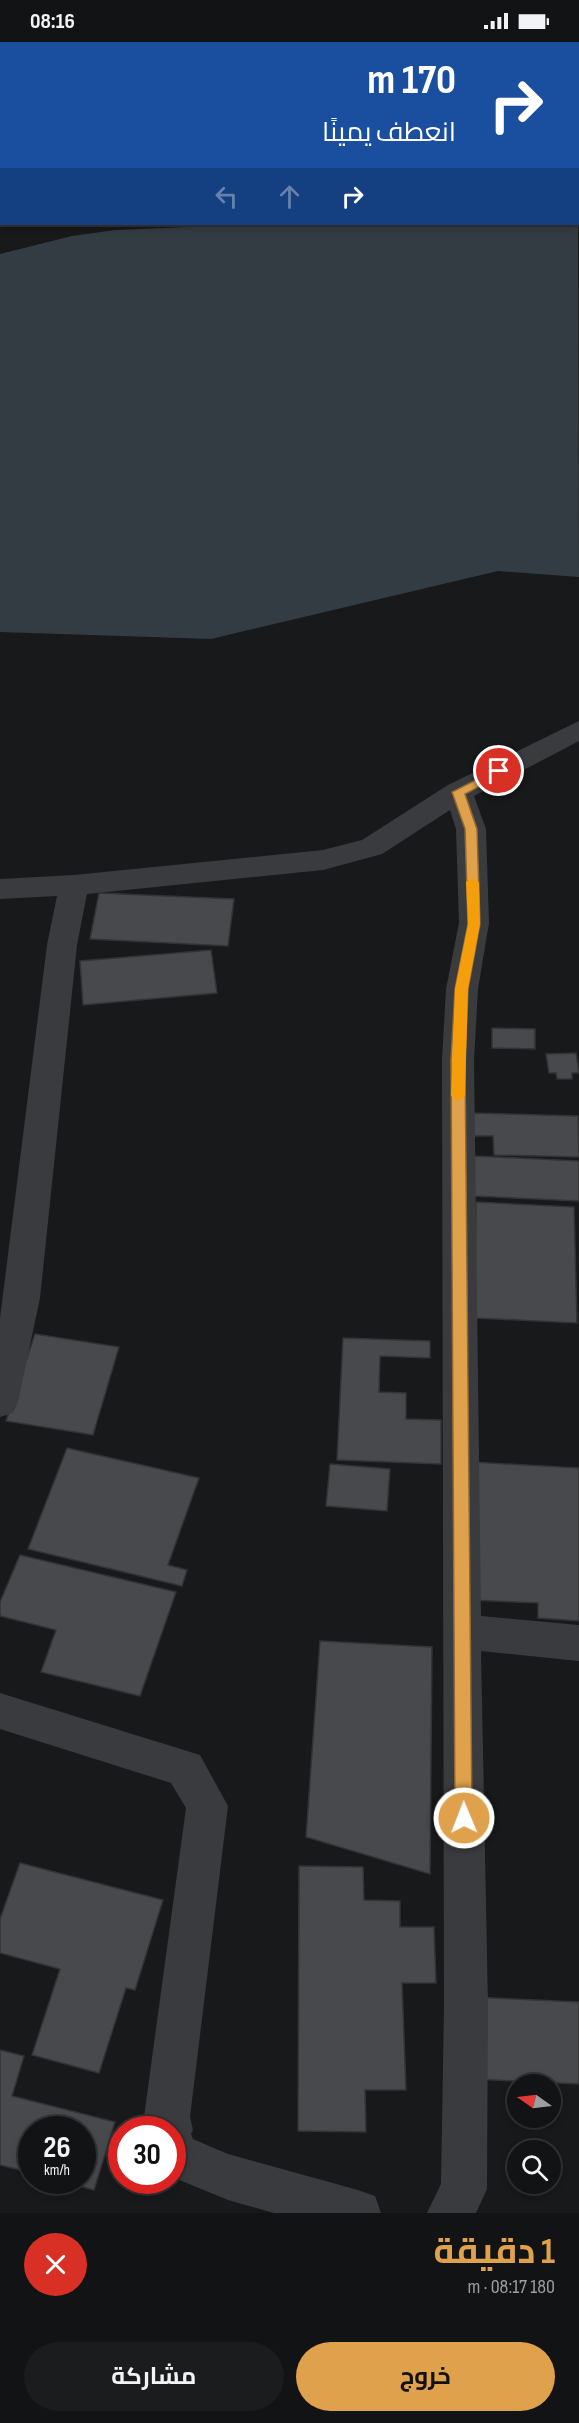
<!DOCTYPE html>
<html lang="ar">
<head>
<meta charset="utf-8">
<style>
  :root { --surface:#121314; --page:#1b1c1d; --text:#f1f3f6; --muted:#9c9ea0; --line:#313234; --accent:#dfa14b }
  body { margin:0; font-family:"Sofia Sans Condensed",Cairo,sans-serif; background:var(--page); color:var(--text); direction:rtl; height:100vh; display:flex; flex-direction:column; font-size:22px; white-space:nowrap }
  * { box-sizing:border-box; margin:0 }
  p { font-size:20px; color:var(--muted) }
  .icon { flex:none; width:33px; height:33px; fill:none; stroke:currentColor; stroke-width:2; stroke-linecap:round; stroke-linejoin:round }
  .map { position:relative; height:2171px; overflow:hidden; direction:ltr }
  .drawer { display:flex; flex-direction:column; background:var(--surface); flex:1 }
  .drawer>* { flex:none }
  .hud { position:absolute; left:0px; top:0px; width:579px; height:183px; box-shadow:0 3px 9px #0003,0 0 0 2px var(--line); direction:rtl; background:#1a4fa0; color:#fff; overflow:hidden }
  .needle { width:39px; rotate:284deg }
  .tools { position:absolute; left:507px; top:2032px; display:grid; gap:12px }
  .tools a { display:grid; place-items:center; width:54px; height:54px; border-radius:50%; background:var(--surface); box-shadow:0 3px 9px #0003,0 0 0 2px var(--line); font-size:30px }
  .speed { position:absolute; left:18px; top:2074px; display:flex; gap:12px; font-size:30px; font-weight:700; text-align:center }
  .speed>* { display:grid; place-content:center; width:78px; height:78px; border-radius:50%; background:var(--surface); box-shadow:0 3px 9px #0003,0 0 0 2px var(--line); line-height:1 }
  .speed small { font-size:15px; font-weight:400 }
  .speed .limit { border:9px solid #d22; background:#fff; color:#111 }
  .pin { position:absolute; display:grid; place-items:center; width:51px; height:51px; color:#fff; margin:-26px; border:3px solid #fff; border-radius:50%; box-shadow:0 2px 6px #0007 }
  .me { position:absolute; width:66px; margin:-33px; rotate:359deg; stroke-linejoin:round; filter:drop-shadow(0 0 4px #0008) }
  .turn { display:flex; align-items:center; gap:21px; height:126px; padding:0 24px; font-size:27px }
  .turn .icon { width:78px; height:78px; stroke-width:2.5 }
  .turn b { display:block; font-size:42px; line-height:51px }
  .lanes { display:flex; align-items:center; height:57px; padding:0 24px; background:#0003; justify-content:center; gap:30px; direction:ltr }
  .lanes .off { opacity:.35 }
  .round { display:grid; place-items:center; flex:none; width:63px; height:63px; border-radius:32px; background:var(--page) }
  .summary { display:flex; align-items:center; justify-content:space-between; height:102px; padding:0 24px }
  h1 { font-size:36px; font-weight:700; line-height:45px; color:var(--accent) }
  .action { display:flex; gap:12px; margin-top:auto; padding:12px 24px }
  .action a { flex:1; height:69px; border-radius:36px; background:var(--accent); color:#111; font-size:24px; font-weight:700; line-height:69px; text-align:center }
  .action a+a { background:var(--page); color:var(--text) }
  .status { display:flex; justify-content:space-between; align-items:center; height:42px; padding:0 30px; background:var(--surface); direction:ltr }
  .status svg { height:16px; fill:currentColor }
  .map>svg:first-child { display:block }
</style>
</head>
<body>
<div class="status"><b>08:16</b><svg viewBox="0 0 49 12"><path d="M0 12V9h3v3zM5 12V6h3v6zM10 12V3h3v9zM15 12V0h3v12zM26 1h20v11H26zM47 4h2v5h-2z"/></svg></div>
<div class="map">
<svg width="579" height="2171" viewBox="0 0 579 2171">
  <rect width="100%" height="100%" fill="#18191a"/>
  <path fill="#333c42" d="M578 174 579 535 498 529 211 597 0 590V212L72 194 115 188 261 182H578Z"/>
  <path fill="#48494d" stroke="#333336" stroke-width="1.5" d="M99 851 234 857 228 904 90 897Z
    M211 908 217 951 83 963 80 919Z
    M492 986 535 987V1007L492 1006Z
    M576 1011 579 1031H572V1037H557L556 1031H549L546 1012Z
    M472 1071 578 1074 579 1115 494 1113 493 1094H473Z
    M474 1114 579 1119V1159L473 1154Z
    M476 1160 574 1165 577 1281 475 1276Z
    M35 1292 119 1305 93 1393 6 1379Z
    M343 1296 430 1299V1316L380 1314 379 1350 406 1351V1377L441 1378V1422L337 1418Z
    M67 1406 199 1436 168 1523 187 1528 182 1544 28 1507Z
    M471 1420 579 1426V1579L538 1576V1561L469 1558Z
    M330 1422 390 1427 387 1469 326 1464Z
    M20 1513 176 1550 140 1654 41 1630 56 1588 0 1574V1560Z
    M320 1599 432 1605 430 1832 306 1795Z
    M20 1821 163 1858 135 1948 126 1946 99 2031 32 2013 60 1927 0 1911V1877Z
    M299 1824 363 1825 364 1858 400 1859V1885H434L436 1941H402L406 2048H365L366 2090 298 2089Z
    M472 1955 579 1960V2042L472 2037Z
    M0 2008 24 2014 12 2054 115 2080 94 2148 60 2139H82V2088H32V2131L0 2123Z"/>
  <g fill="none" stroke-linecap="round" stroke-linejoin="round">
    <path fill="#3a3b3f" fill-rule="evenodd" d="M579 679V699L474 754 486 787 489 881 478 947 474 1018 481 1574 579 1583V1619L481 1609 488 1963 487 2147 476 2171H427L441 2142 444 1963 442 1018 446 947 459 881 456 787 450 768 382 812 323 828 87 852 77 903 40 1256 18 1360 13 1371 0 1375V1276L47 903 57 854 0 857V837L74 833 323 808 362 798 448 743Z
      M0 1651 200 1713 228 1764 190 2075 193 2088 191 2092 193 2097 228 2112 358 2148 375 2154 381 2171H274L228 2158 172 2135V2088H147L144 2075 186 1766 171 1741 0 1687Z"/>
  </g>
  <path fill="#dfa14b" stroke="#916931" stroke-width="1.5" d="M499 726 503 727V732L465 752 477 787 480 882 468 947 465 1018 472 1776 470 1782 464 1784 457 1782 455 1776 451 1018 455 947 468 882 465 787 452 750Z"/>
  <path fill="#f59e0b" d="M473 836 479 840 480 882 468 947 465 1054 458 1059 451 1054 455 947 468 882 466 840Z"/>
</svg>
<div class="tools">
<a><svg class="needle" viewBox="-14 -14 28 28"><path d="M0-13l5 13h-10z" fill="#e53935"/><path d="M0 13l5-13h-10z" fill="#9c9ea0"/></svg></a>
<a><svg class="icon" aria-label="search" viewBox="0 0 24 24"><circle cx="10" cy="10" r="6"/><path d="M15 15l6 6"/></svg></a>
</div>
<div class="speed"><div>26<small>km/h</small></div><div class="limit">30</div></div>
<div class="pin" style="left:499px;top:729px;background:#d93025"><svg class="icon" aria-label="arrive" viewBox="0 0 24 24"><path d="M6 21V4h12l-3 4 3 4H6"/></svg></div>
<svg class="me" style="left:464px;top:1776px" viewBox="-20 -20 40 40"><circle r="17" fill="#dfa14b" stroke="#fff" stroke-width="3"/><path d="M0-11L8 9 0 5-8 9z" fill="#fff"/></svg>
<div class="hud">
<div class="turn"><svg class="icon" aria-label="right" viewBox="0 0 24 24"><path d="M7 20v-9h11M14 6l5 5-5 5"/></svg><div><b>170 m</b>انعطف يمينًا</div></div>
<div class="lanes"><svg class="icon off" aria-label="left" viewBox="0 0 24 24"><path d="M17 20v-9H6M10 6l-5 5 5 5"/></svg><svg class="icon off" aria-label="ahead" viewBox="0 0 24 24"><path d="M12 20V5M6 11l6-6 6 6"/></svg><svg class="icon" aria-label="right" viewBox="0 0 24 24"><path d="M7 20v-9h11M14 6l5 5-5 5"/></svg></div>
</div>
</div>
<section class="drawer">
<div class="summary"><div><h1>1 دقيقة</h1><p>180 m · 08:17</p></div><a class="round" style="background:#d93025;color:#fff"><svg class="icon" aria-label="close" viewBox="0 0 24 24"><path d="M6 6l12 12M18 6L6 18"/></svg></a></div>
<div class="action"><a>خروج</a><a>مشاركة</a></div>
</section>
</body>
</html>
